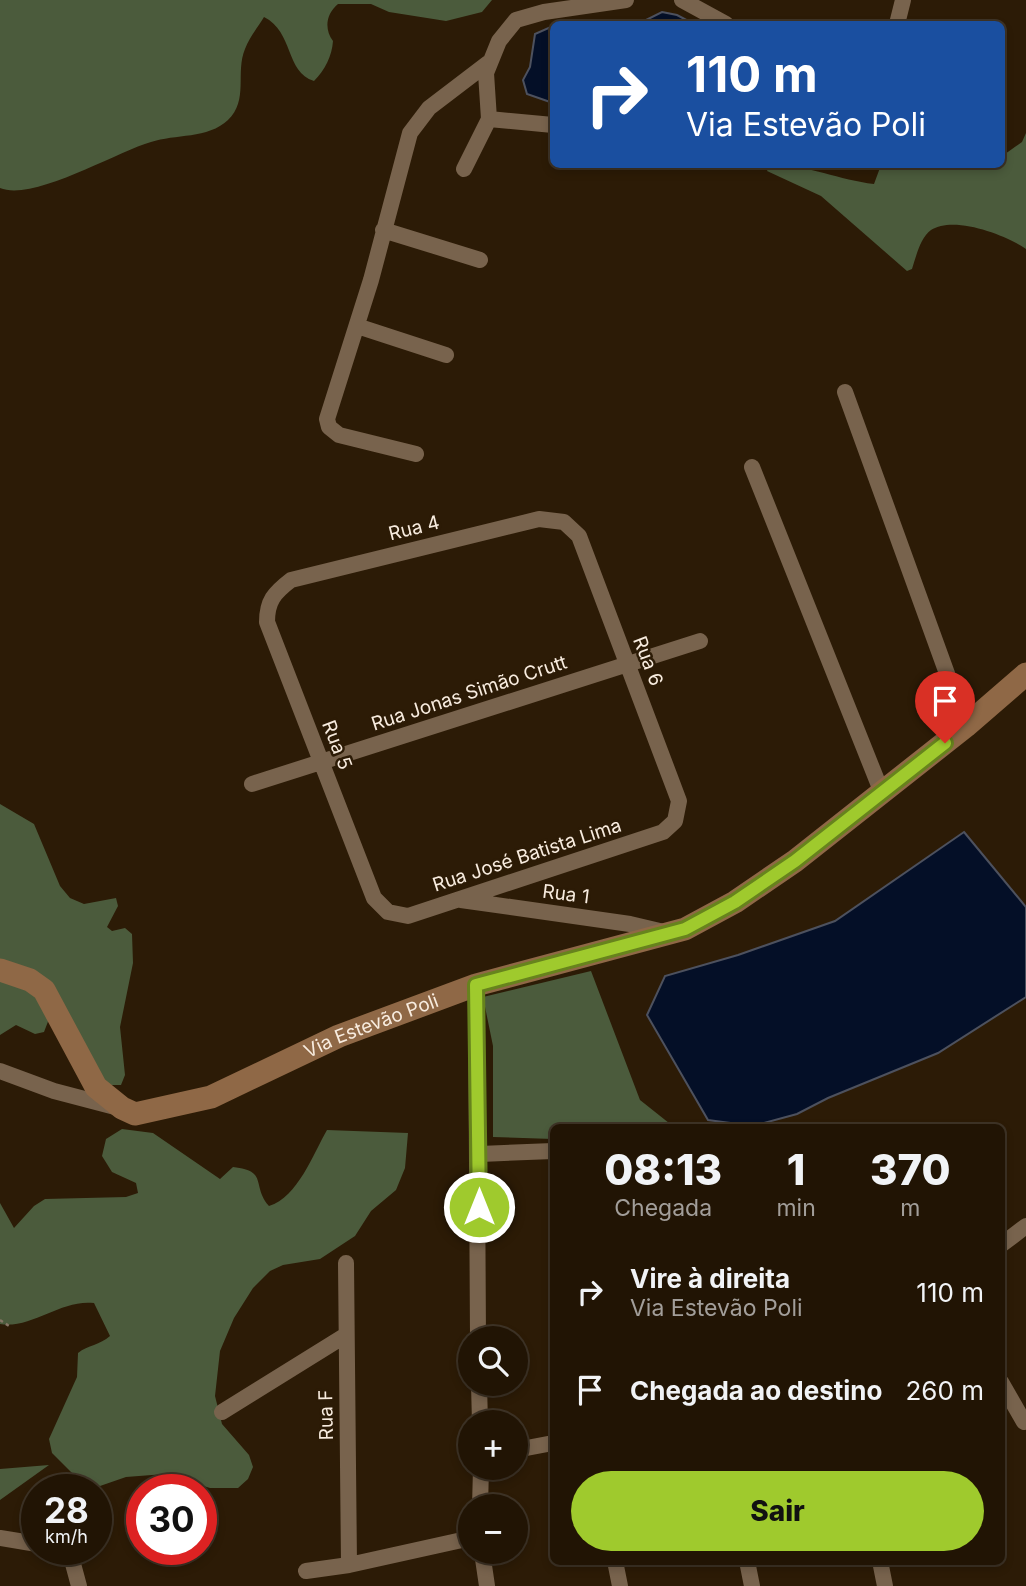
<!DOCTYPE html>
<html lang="pt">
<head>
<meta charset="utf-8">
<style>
  :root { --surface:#211404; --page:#2d2113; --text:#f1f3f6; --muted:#a29e9a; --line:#3e3326; --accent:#9fca2d }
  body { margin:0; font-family:Inter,sans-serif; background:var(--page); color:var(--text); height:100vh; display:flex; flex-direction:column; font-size:26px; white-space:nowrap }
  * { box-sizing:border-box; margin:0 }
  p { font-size:23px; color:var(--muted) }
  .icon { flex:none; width:38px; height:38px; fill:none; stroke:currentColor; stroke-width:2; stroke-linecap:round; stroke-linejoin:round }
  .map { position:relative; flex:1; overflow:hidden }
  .panel { position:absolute; left:550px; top:1124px; width:455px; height:441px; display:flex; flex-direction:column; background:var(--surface); border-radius:10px; box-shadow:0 4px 10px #0003,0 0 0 2px var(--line) }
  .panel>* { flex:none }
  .hud { position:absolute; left:550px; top:21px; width:455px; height:147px; border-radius:10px; box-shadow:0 4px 10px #0003,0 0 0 2px var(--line); background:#1a4fa0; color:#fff; overflow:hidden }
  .fabs { position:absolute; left:458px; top:1326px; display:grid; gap:14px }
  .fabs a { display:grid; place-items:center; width:70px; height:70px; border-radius:50%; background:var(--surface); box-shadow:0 4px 10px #0003,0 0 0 2px var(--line); font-size:35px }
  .speed { position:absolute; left:21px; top:1474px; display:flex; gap:14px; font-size:35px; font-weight:700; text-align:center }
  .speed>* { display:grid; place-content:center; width:91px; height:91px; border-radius:50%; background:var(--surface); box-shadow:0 4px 10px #0003,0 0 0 2px var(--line); line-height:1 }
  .speed small { font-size:18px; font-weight:400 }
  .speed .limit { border:10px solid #d22; background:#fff; color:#111 }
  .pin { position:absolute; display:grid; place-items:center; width:60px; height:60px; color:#fff; margin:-72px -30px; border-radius:50% 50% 50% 0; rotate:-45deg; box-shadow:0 0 7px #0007 }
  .pin .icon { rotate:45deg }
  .me { position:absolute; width:77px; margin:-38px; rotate:0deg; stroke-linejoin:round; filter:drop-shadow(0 0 5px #0008) }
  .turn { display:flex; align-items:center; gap:24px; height:147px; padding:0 21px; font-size:32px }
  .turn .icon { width:91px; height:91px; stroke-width:2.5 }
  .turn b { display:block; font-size:49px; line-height:60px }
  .eta { display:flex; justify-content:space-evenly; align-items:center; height:119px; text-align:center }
  .eta b { font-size:42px; font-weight:800; line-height:49px }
  .cta { display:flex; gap:14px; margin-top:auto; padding:14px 21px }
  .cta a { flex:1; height:80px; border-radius:42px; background:var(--accent); color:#111; font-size:28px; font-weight:800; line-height:80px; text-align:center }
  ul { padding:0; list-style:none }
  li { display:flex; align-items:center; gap:21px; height:98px; padding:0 21px }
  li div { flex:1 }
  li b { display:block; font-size:26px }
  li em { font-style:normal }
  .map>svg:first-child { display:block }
</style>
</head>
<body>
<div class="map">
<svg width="1026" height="1586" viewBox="0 0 1026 1586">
  <rect width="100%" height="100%" fill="#2c1b06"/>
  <path fill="#4b5b3c" d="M0 0H492L482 12 446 21 389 12 371 4H338C326 14 324 29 333 41 332 56 325 70 314 81 285 72 294 32 264 17 258 27 249 38 245 49 235 73 249 100 228 120 208 139 175 134 151 142 116 152 33 202 0 188Z
    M1026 133V249C1006 235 954 215 931 230 920 238 916 257 912 269L907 271 821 196 767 171 770 165C806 164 839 180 874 184L881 165 1001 164V151L1005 154 1022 142Z
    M0 804 34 824 60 886 70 898 84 904 116 898 118 906 107 927 112 931 125 928 132 934 133 963 120 1027 125 1075 121 1085H102L49 1019 44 1032 35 1034 16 1025 0 1035Z
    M591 971 640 1100 674 1127H553V1139L493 1137V1046L483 997Z
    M122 1129 153 1133 220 1179 233 1167C269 1171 251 1185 269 1206 298 1197 313 1154 327 1130L408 1133 405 1168 396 1190 371 1211 355 1236 320 1259 283 1265 270 1271 253 1288 234 1318 220 1351 215 1396 222 1424 249 1455 253 1467 248 1479 238 1488H210L165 1474 126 1477 100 1486 87 1484 78 1479 52 1453 49 1439 77 1377 78 1353C88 1345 100 1345 110 1336L94 1303C61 1299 32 1329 0 1324V1203L14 1228 34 1206 45 1199 126 1197 138 1193 136 1183 112 1172 102 1156 106 1139Z
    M49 1465 0 1500V1469Z"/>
  <path fill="#040f27" stroke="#4d515e" stroke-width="2" d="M662 12 677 15 694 24H638Z
    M553 26V103L527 94 523 80 530 67 535 34Z
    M964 832 1026 907V997L938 1053 828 1098 797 1114 753 1126 708 1120 647 1015 665 976 738 955 835 921Z"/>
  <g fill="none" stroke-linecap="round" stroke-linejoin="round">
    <path stroke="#857665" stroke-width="2.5" stroke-dasharray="3.5 3.5" stroke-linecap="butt" d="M0 1320 9 1326"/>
    <path stroke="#78634d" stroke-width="16" d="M682 0 726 24
      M897 24 903 0
      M489 119 486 73 499 41 516 20 544 12 626 0
      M464 169 489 119 553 125
      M383 230 480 260
      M357 326 446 355
      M845 392 966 726
      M416 454 339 435 329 427 327 419 371 280 410 133 429 108 488 63
      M752 467 882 793
      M539 519 564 522 579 536 679 801 675 821 663 832 408 916 388 912 374 898 267 622C267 601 274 593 291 580Z
      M252 784 700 641
      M461 900 630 924 664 932
      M476 985 478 1339
      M0 1071 54 1091 115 1107
      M480 1154 553 1151
      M1001 1245 1026 1226
      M346 1263 349 1565
      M1001 1382 1024 1422
      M479 1384 480 1423
      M222 1412 346 1335
      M516 1450 553 1443
      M480 1507 481 1468
      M0 1538 37 1544
      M66 1549H69L79 1586
      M482 1552 487 1586
      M615 1561 620 1586
      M747 1561 752 1586
      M880 1561 885 1586
      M306 1571 349 1565 471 1538"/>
    <path stroke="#8f6846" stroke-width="23" id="s1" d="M0 970 30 980 44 990 96 1087 122 1108 135 1114 211 1097 339 1036 476 985 685 929 735 902 795 861 966 726 1026 674"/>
  </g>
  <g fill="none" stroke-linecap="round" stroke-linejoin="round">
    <defs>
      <path id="route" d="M479 1207 476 985 685 929 735 902 795 861 945 743"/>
    </defs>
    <use href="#route" stroke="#67831d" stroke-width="18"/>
    <use href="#route" stroke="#9fca2d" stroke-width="12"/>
  </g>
  <g text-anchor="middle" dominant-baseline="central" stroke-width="5" stroke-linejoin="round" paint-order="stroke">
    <g font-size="19" fill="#f8ecdf" stroke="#2c1b06">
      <text transform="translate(414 528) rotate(-14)">Rua 4</text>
      <text transform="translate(648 661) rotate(69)">Rua 6</text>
      <text transform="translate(469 693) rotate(-18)">Rua Jonas Simão Crutt</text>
      <text transform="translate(337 745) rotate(69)">Rua 5</text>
      <text transform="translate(527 855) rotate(-18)">Rua José Batista Lima</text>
      <text transform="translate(566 894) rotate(7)">Rua 1</text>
      <text stroke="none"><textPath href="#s1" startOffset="460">Via Estevão Poli</textPath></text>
      <text transform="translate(326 1415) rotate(-91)">Rua F</text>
    </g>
  </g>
</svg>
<div class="fabs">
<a><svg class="icon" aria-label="search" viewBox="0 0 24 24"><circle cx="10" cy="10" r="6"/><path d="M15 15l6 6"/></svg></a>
<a>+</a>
<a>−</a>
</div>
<div class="speed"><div>28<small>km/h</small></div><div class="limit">30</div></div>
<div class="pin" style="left:945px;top:743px;background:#d93025"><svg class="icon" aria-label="arrive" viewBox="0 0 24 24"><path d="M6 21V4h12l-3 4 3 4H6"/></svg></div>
<svg class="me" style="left:479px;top:1207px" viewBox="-20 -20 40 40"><circle r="17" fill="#9fca2d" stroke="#fff" stroke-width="3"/><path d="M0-11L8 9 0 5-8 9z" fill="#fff"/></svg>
<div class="hud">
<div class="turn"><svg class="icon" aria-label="right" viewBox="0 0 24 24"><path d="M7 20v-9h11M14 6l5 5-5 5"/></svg><div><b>110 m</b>Via Estevão Poli</div></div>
</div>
<section class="panel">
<div class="eta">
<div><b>08:13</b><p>Chegada</p></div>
<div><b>1</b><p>min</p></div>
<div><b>370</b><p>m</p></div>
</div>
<ul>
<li><svg class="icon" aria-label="right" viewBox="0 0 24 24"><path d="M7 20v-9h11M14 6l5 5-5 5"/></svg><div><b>Vire à direita</b><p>Via Estevão Poli</p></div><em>110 m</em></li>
<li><svg class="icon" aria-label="arrive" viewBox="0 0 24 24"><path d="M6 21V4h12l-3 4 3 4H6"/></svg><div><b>Chegada ao destino</b></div><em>260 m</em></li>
</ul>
<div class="cta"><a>Sair</a></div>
</section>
</div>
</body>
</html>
